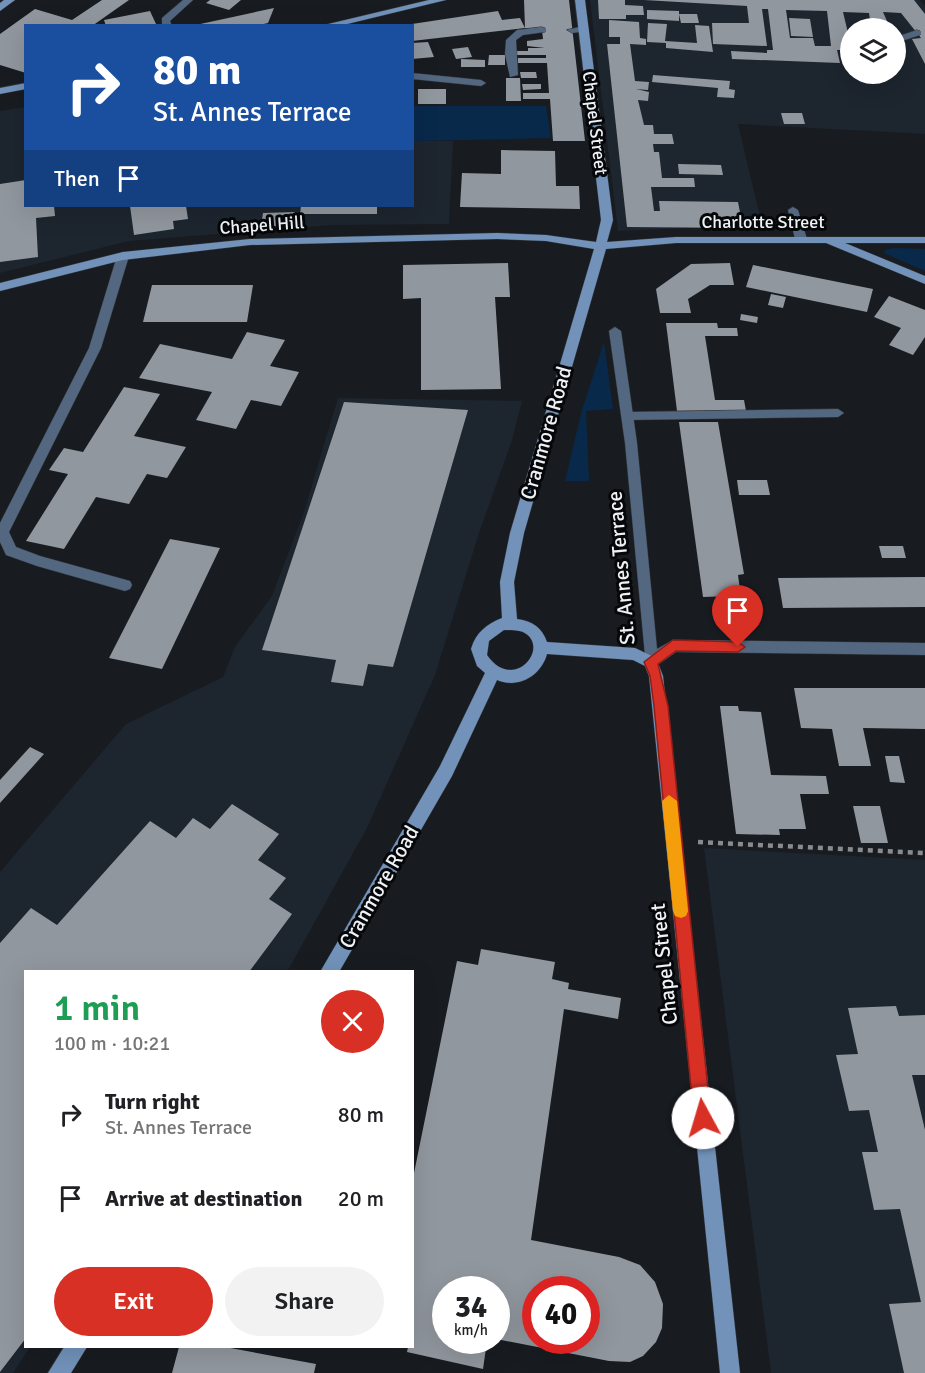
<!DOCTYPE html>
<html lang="en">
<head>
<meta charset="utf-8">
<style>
  :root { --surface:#fff; --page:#f2f2f2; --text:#202124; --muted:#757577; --accent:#d93025 }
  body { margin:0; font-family:Signika,sans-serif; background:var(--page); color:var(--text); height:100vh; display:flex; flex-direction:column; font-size:22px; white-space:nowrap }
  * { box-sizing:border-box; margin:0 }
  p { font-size:20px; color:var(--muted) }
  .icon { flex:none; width:33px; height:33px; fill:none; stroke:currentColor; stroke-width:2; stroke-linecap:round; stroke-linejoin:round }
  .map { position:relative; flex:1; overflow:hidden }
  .details { position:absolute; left:24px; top:970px; width:390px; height:378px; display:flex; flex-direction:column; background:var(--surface); border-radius:0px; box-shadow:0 6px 24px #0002 }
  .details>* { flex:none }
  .top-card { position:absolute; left:24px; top:24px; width:390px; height:183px; border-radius:0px; box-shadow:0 6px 24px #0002; background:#1a4fa0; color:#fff; overflow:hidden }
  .fabs { position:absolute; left:840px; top:18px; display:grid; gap:12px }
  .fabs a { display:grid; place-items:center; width:66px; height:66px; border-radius:50%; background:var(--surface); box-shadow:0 6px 24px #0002; font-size:30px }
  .speed { position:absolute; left:432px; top:1276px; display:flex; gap:12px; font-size:30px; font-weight:700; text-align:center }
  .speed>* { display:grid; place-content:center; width:78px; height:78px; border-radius:50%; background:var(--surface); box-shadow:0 6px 24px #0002; line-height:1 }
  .speed small { font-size:15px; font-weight:400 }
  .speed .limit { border:9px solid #d22; background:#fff; color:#111 }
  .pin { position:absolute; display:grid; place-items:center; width:51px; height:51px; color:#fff; margin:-62px -26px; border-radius:50% 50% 50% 0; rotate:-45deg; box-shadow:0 0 6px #0007 }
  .pin .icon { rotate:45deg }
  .me { position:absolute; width:66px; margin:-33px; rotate:354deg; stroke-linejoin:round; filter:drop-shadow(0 0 4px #0008) }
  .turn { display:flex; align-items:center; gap:21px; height:126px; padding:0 30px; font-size:27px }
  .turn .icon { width:78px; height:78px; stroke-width:2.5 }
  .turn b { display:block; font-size:42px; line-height:51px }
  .then { display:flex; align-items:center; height:57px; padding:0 30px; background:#0003; gap:12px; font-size:22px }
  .round { display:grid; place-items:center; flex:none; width:63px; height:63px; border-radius:32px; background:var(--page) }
  .head { display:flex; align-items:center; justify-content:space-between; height:102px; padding:0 30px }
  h1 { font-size:36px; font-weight:600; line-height:45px; color:#1e9e55 }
  .button { display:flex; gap:12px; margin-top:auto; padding:12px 30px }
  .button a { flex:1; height:69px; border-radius:36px; background:var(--accent); color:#fff; font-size:24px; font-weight:600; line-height:69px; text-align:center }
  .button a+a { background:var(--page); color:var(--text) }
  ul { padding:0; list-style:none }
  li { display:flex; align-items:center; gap:18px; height:84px; padding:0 30px }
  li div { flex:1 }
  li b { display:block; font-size:22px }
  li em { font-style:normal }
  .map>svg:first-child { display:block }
</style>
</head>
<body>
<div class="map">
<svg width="925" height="1373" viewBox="0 0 925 1373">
  <rect width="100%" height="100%" fill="#181c21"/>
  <path fill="#1d252f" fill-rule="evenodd" d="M590 0H920L925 6V134L738 124 762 225 618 231ZM850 28H896V74H850Z
    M25 107 26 206H412L413 141H453L449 224 330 225 129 241 0 273V111Z
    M338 398 522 401 512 440 478 536 435 675 367 828 287 972H26V1347H30L13 1373H0V872L126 724 223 677 235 647 272 596 304 512Z
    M704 848 925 860V1373H771Z"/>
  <path fill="#09294b" d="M412 106H546L551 138 413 141Z
    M895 248 925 249V271L884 253 885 250Z
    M604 342 613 409 586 411 589 481H565L582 410Z"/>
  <path fill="#91979e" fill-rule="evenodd" d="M102 0H129L92 26H26V73L0 65V34L35 9 72 20Z
    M210 0H241L229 10 206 3Z
    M524 0H569L585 141H553L550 99H523V93H549L547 63H518V58H546V55H516L517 51H528V48H545L527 46V41L543 39 542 30 525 28Z
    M598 0H625V5L643 6 644 15H626V19H599Z
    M644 0H914L925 14V64L912 39 921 38 901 13 883 12 890 28H871L869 13 843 12 848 33 850 31V42H845L847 50H837L840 63 732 59 731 51 767 53V50H773L768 9H762L767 46 713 44 712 23H749L747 6ZM786 10 827 11 831 46H815L813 38H790Z
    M274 8 268 23 255 26H191Z
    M647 10 679 11V21L647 19Z
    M150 11 156 24 106 26 104 20Z
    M498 11 502 20 520 18 525 28 412 41V24Z
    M679 14H697L699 23H681Z
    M789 18 810 19 813 37 791 36Z
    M609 20 639 22 640 38 646 39V45L630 44 635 81 649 82 648 90 636 89 649 92 648 101 638 100 644 125H653L654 134H672L674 144H653L654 152H659L662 178H694L695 187H651L654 211H660L659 201 738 202 743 228 627 227 607 44H620V37H609Z
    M648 23 667 24 665 41 697 43 695 25 709 26 713 52 666 48V43L647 42Z
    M428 42 434 57 412 59V43Z
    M468 47 472 57 456 59 452 49Z
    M489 55H505V65H488Z
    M461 59 485 60V67H461Z
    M520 72H536L537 78H521Z
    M653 75 730 81 729 89 735 90 734 98 717 97 718 88 652 82Z
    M506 78H520L521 101H506Z
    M522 84H541V89L523 90Z
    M418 89H446V104H418Z
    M781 113H802L805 124H784Z
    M501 150 555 151 556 186H579L580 209 460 207 462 173 501 174Z
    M678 164 721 165 723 175 679 174Z
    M26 180V206H54L55 216 36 218 38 257 0 262V184Z
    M130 206H186L188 219 173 221 174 229 134 235Z
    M301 206H377V214H300Z
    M295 212 293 226H261L263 213Z
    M508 263 510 297H495L501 389 421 390V298L403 299V265Z
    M730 263 734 285H710L688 299 691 313H660L656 289 691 264Z
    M753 265 873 289 867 312 746 287Z
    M152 285H253L247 322H143Z
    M771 294 786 297 783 308 768 305Z
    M889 296 925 310V337L913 355 889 345 901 328 874 317Z
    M741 314 758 317 757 323 740 320Z
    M666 323H717L718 328H737L738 336H705L715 400H744L746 411H677Z
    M247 332 285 340 270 366 299 372 281 406 251 400 236 429 196 420 212 392 139 378 160 344 232 359Z
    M124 387 160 394 134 436 186 447 167 478 147 474 129 504 96 497 64 549 26 541 68 474 49 470 64 448 83 452Z
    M344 402 468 410 393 667 368 664 363 686 331 682 336 660 262 650Z
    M679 422H718L744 574 738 575 740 590 730 589 731 596 703 597Z
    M737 480H767L770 495H739Z
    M170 539 220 548 162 669 109 658Z
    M879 546H903L906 558H882Z
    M925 577V607L783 608 778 578Z
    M794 688H925V729L863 728 871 766H839L832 729 801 728Z
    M720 706H738L739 711 761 712 771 775 826 776 829 794H800L806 829H779L780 835 736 834Z
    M30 747 44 754 0 803V780Z
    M885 756H899L905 783 890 782Z
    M232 804 279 834 258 860 286 878 269 899 292 914 249 972H26V1338L0 1372V943L31 908 57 925 150 821 176 838 193 818 210 829Z
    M853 806H880L888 843H861Z
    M481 949 555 962 552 979 569 983 568 989 621 998 618 1019 564 1009 531 1240 619 1257 640 1265 655 1282 663 1304 662 1328 656 1342 643 1356 630 1362 609 1361 496 1339V1290H446V1341H487L483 1369 407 1352 408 1347H412V1183L457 961 478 965ZM536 1290H586V1341H536Z
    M896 1006 899 1016 925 1015V1075H912L925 1130V1373H904L889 1304 921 1302 900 1209 874 1210 862 1152H878L869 1110 849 1111 836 1055 858 1054 848 1008Z
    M179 1347H225L316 1364 314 1373H172Z"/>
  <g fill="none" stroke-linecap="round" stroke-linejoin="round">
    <defs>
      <path id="lane" d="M183 0H193L170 21 172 26H162V18Z
        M584 26 589 29 587 31 572 33 567 30Z
        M542 27 545 28V32L523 35 516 40 518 75 510 77 505 54 506 40 517 30Z
        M917 30 920 31V35L896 43V37Z
        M412 73 481 80 486 83 481 86 412 79Z
        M793 207 798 210 807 239 805 241 801 242 795 239 788 210Z
        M123 252 129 256 101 348 9 532 16 547 40 556 130 581 132 585 130 589 125 591 37 566 6 555 0 542V523L89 348 117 256Z
        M838 409 844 413 838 417 628 420 622 416 628 412Z"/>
      <path id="street" d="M615 327 621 331 637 443 657 649 673 640 925 643V655L676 652 656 666H646L625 443 609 331Z"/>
      <path id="secondary" d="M4 0H15L0 11V3Z
        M429 0H446L339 26H320Z
        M575 0H585L613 220 607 242 676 237H925V243H845L925 276V284L826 243H676L606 249 524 533 514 582 517 619C533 621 542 628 547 642L635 648 656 658 663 676 740 1373H720L649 676 645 666 633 660 547 654C541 676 518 689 497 680L452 776 339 972H320L440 766 485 673 477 666 471 649C476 632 487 624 502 618L500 582 510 533 594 249 546 241 497 239 250 245 123 260 0 291V283L123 252 250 239 497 233 546 235 596 242 601 220ZM504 630C510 630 518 630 523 632 552 646 514 694 487 655L489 641Z
        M26 83V89L0 94V88Z
        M64 1347H87L71 1373H48Z"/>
    </defs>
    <use href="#lane" stroke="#32363a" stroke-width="1"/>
    <use href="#street" stroke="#32363a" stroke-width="1"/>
    <use href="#secondary" stroke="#32363a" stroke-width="1"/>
    <path stroke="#888c90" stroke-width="4.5" stroke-dasharray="5 5" stroke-linecap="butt" d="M698 842 925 853"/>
    <use href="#lane" fill="#536780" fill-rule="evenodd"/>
    <use href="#street" fill="#536780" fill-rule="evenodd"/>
    <use href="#secondary" fill="#7292ba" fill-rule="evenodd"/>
  </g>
  <path fill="#d93025" stroke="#8d1f18" stroke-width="1.5" d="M673 640 738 642 745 647 738 652 676 651 658 664 668 706 711 1118 709 1124 703 1127 697 1124 694 1118 654 706 650 676 644 662Z"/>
  <path fill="#f59e0b" d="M669 795 677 801 688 911 686 916 681 918 675 916 673 911 662 801Z"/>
  <g text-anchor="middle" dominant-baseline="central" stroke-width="6" stroke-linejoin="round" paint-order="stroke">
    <g font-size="18" fill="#eef1f5" stroke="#050709">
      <text transform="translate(595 123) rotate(83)">Chapel Street</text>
      <text x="763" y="222">Charlotte Street</text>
      <text transform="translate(262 225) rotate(-4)">Chapel Hill</text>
    </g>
    <g font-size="21" fill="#eef1f5" stroke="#050709">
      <text transform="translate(546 433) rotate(-74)">Cranmore Road</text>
      <text transform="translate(621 568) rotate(-95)">St. Annes Terrace</text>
      <text transform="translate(379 887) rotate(-60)">Cranmore Road</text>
      <text transform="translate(664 964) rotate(-96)">Chapel Street</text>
    </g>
  </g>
</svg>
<div class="fabs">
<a><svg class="icon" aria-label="layers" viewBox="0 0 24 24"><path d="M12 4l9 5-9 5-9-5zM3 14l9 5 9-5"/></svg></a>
</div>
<div class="speed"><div>34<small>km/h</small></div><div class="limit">40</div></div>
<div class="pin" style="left:738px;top:647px;background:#d93025"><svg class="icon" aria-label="arrive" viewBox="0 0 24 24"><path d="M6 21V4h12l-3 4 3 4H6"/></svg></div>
<svg class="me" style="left:703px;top:1118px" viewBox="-20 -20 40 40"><circle r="19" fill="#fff"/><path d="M0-13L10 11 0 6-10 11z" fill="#d93025"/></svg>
<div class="top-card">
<div class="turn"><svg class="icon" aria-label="right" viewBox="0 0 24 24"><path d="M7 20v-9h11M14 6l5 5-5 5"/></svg><div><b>80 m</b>St. Annes Terrace</div></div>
<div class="then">Then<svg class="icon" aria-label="arrive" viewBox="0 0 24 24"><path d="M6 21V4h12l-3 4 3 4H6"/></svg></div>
</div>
<section class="details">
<div class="head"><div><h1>1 min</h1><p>100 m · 10:21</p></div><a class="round" style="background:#d93025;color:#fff"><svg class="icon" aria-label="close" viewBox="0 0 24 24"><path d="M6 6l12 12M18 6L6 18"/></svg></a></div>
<ul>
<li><svg class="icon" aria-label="right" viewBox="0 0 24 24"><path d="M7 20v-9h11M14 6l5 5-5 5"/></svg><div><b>Turn right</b><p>St. Annes Terrace</p></div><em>80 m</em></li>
<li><svg class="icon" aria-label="arrive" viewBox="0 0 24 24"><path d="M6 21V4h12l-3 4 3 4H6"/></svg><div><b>Arrive at destination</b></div><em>20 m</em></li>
</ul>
<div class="button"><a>Exit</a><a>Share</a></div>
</section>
</div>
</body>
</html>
